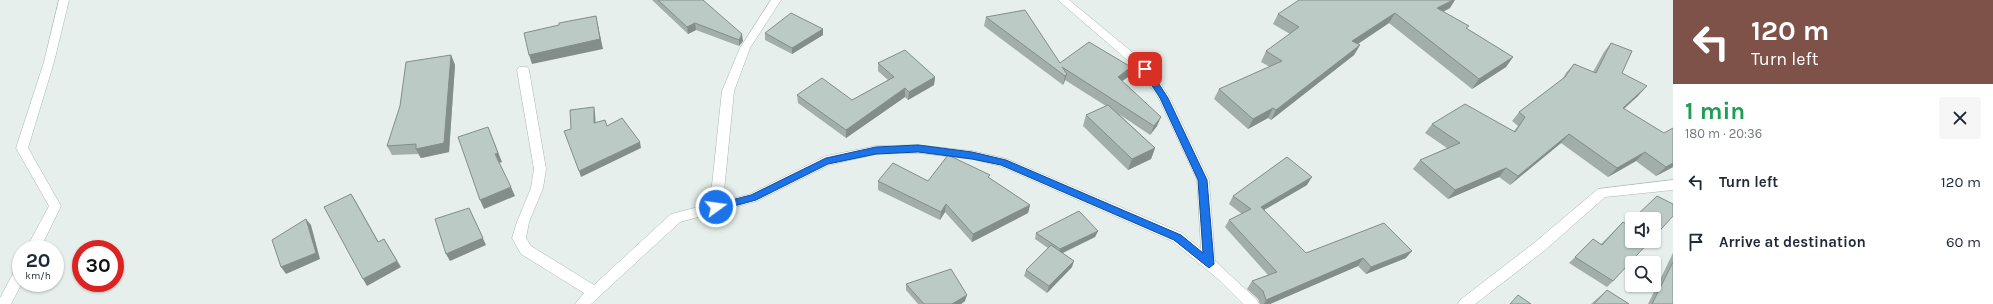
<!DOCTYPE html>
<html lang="en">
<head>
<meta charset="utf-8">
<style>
  :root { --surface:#fff; --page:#f6f6f7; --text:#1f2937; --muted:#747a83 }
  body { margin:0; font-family:Karla,sans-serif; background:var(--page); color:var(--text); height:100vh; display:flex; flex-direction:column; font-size:15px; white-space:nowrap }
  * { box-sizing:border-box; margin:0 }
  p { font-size:13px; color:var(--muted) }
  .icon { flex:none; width:22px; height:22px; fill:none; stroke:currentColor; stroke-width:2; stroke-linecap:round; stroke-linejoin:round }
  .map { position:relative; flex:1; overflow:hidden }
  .drawer { display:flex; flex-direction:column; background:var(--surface); width:320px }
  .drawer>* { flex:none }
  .hud { background:#7f5249; color:#fff; overflow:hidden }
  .fabs { position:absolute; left:1625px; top:212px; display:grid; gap:8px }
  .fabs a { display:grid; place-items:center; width:36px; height:36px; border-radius:4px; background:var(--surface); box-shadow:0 1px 3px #0004; font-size:20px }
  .speed { position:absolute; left:12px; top:240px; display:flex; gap:8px; font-size:20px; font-weight:700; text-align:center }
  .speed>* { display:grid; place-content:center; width:52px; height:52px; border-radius:50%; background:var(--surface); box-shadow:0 1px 3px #0004; line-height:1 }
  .speed small { font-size:10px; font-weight:400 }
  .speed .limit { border:6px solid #d22; background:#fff; color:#111 }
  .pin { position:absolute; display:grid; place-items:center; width:34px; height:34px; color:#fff; margin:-17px; border-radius:8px; box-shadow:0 2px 6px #0006 }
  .me { position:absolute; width:44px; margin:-22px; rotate:76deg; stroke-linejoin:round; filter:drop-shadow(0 0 3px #0008) }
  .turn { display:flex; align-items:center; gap:14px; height:84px; padding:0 12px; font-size:18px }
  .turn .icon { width:52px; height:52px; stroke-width:2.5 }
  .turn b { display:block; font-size:28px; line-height:34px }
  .round { display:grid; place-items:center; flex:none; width:42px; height:42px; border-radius:4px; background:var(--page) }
  .summary { display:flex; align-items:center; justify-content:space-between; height:68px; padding:0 12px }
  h1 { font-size:24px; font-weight:700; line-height:30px; color:#1e9e55 }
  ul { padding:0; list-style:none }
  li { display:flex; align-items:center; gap:12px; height:60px; padding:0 12px }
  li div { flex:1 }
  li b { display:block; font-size:15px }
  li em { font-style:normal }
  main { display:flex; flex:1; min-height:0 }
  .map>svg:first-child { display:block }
</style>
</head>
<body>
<main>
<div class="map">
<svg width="1673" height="304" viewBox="0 0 1673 304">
  <rect width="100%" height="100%" fill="#e6efeb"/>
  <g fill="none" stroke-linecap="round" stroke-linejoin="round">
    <defs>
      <path id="minor" d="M59 0H69L54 62 28 148 61 206 40 249H26L49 206 16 148 44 62Z
        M771 0H781L750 48 734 91 723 201 750 194 826 156 876 146 918 145 972 151 1007 159 1182 233 1201 249 1197 180 1159 99 1141 72 1058 0H1069L1149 66 1170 98 1209 180 1215 261 1257 300 1259 304H1243L1218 279 1172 241 1000 166 972 159 918 153 876 154 829 165 757 201 680 222 591 304H575L584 293 521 254 512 238 517 222 531 188 534 169 517 70 519 67H527L529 70 546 169 543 188 529 222 526 238 531 246 594 285 671 214 710 204 722 91 740 48Z
        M1673 180V190L1605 197 1544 251 1475 304H1458L1460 300 1534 243 1598 189Z
        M21 266 22 283 11 304H0V298L16 268Z"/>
    </defs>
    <use href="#minor" stroke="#a8b8b2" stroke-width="1"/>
    <use href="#minor" fill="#fff" fill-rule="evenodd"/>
  </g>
  <path fill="#a1aea9" d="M652 0H703L743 41 739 46 696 30 688 34Z
    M1450 8 1443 12 1467 29 1513 57 1506 67 1472 89 1389 23 1358 44 1360 45 1354 55 1271 120 1268 118 1248 129 1214 99 1219 89 1270 67 1261 62 1266 51 1290 34 1273 24 1278 14Z
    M986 17 1060 63 1131 67 1128 77 1122 81 1157 126 1150 135 1119 114 1155 148 1151 159 1128 170 1083 126 1086 115 1106 106 1065 80 1064 83 1063 85 984 26Z
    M823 29V35L792 54 765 40V33Z
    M1611 43 1622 73 1638 96 1624 109 1673 167 1656 176 1636 161 1608 177 1561 143 1510 185 1499 177 1448 199 1413 169 1420 160 1447 148 1425 133 1432 124 1514 131 1518 126 1512 121 1519 112 1562 80 1566 73 1574 64 1593 72 1604 52Z
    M451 55 455 65 449 152 421 158 418 154 392 155 387 146Z
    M878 63 935 77 934 85 908 100 905 97 846 138 798 103 797 95 852 100 888 80 878 71Z
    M989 178 1030 205 1028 213 972 242 945 212 940 220 878 190V181H928Z
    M1307 185 1264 210 1306 253 1406 258 1366 274 1358 266 1270 304H1260L1258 299 1247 289 1252 281 1268 275 1225 227 1229 220 1242 214 1229 204 1233 196Z
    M1623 222 1613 281 1607 287 1569 263 1593 239 1601 244Z
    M1098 231 1095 237 1063 253 1072 267 1047 293 1024 276 1026 270 1048 248 1035 239 1036 233Z
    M1673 253V304H1648Z
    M906 284 965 301 961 304H918L906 290Z
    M1607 290 1629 304H1591Z"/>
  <path fill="#838d89" d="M1453 0H1455L1450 8 1430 18 1437 8Z
    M1395 13 1389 23 1347 51 1352 41Z
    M596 16 603 49 532 64 529 55Z
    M695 23 696 30 688 34 687 27Z
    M823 29V35L792 54V48Z
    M742 34 743 41 739 46V40Z
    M1360 45 1354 55 1271 120 1276 110Z
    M451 55 455 65 449 152 421 158 416 149Z
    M1513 57 1506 67 1472 89 1479 79Z
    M1131 67 1128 77 1115 86 1118 77Z
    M1067 74 1064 83 1063 85 1065 76Z
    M935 77 934 85 908 100 909 92Z
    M1647 86 1638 96 1614 117 1623 108Z
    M905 88V97L846 138V130Z
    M594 107 595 113 596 129 594 123Z
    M1273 108 1268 118 1248 129 1253 119Z
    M1161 117 1157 126 1150 135 1154 126Z
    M488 127 502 162 499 163 495 154Z
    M1569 134 1561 143 1510 185 1518 176Z
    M640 142 641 148 581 177 579 171Z
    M1155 148 1151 159 1128 170 1132 159Z
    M1645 152 1636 161 1608 177 1617 168Z
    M1673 163V167L1656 176 1666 167Z
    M1506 168 1499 177 1448 199 1455 190Z
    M1312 177 1307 185 1257 214 1261 207Z
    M511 187 515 196 484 209 480 200Z
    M351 194 355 200 382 248 378 242Z
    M946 204 945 212 940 220 941 212Z
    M1030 205 1028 213 972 242 973 234Z
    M469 208 486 245 450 261 446 254Z
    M306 219 311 225 320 259 286 274 281 267Z
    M1098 231 1095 237 1058 255 1060 249Z
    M384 239 401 267 367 286 363 279Z
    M1412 251 1406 258 1366 274 1371 267Z
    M1363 258 1358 266 1270 304H1264L1266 300Z
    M1074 261 1072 267 1047 293 1049 286Z
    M967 295 965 301 961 304H952Z"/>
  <path fill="#bbcac4" stroke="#838d89" d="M658 0H703L742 34 739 40 695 23 687 27Z
    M1299 0H1453L1437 8 1469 26 1466 28 1513 57 1479 79 1395 13 1352 41 1360 45 1276 110 1273 108 1253 119 1219 89 1282 61 1266 51 1299 27 1278 14Z
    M1025 10 1060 63 1089 42 1131 67 1118 77 1161 117 1154 126 1062 67 1067 74 1065 76 986 17Z
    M791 13 823 29 792 48 765 33Z
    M596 16 600 39 529 55 524 33 559 25V23Z
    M1611 43 1632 51 1622 73 1647 86 1623 108 1664 133 1673 128V163L1666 167 1645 152 1617 168 1569 134 1518 176 1506 168 1455 190 1420 160 1460 143 1432 124 1465 104 1515 132 1525 117 1519 112 1565 77 1574 64 1596 73Z
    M905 50 935 77 909 92 905 88 846 130 797 95 822 78 852 100 894 77 878 63Z
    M451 55 444 143 416 149V144L387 146 400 106 406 62Z
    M1108 105 1155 148 1132 159 1086 115Z
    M594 107V123L605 120 607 126 622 118 640 142 579 171 564 131 571 129 570 110Z
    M488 127 498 153 495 154 511 187 480 200 458 137Z
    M948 155 990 175 988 177 1030 205 973 234 946 204 941 212 878 181 893 163 928 181Z
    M1287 157 1312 177 1261 207 1306 253 1384 223 1412 251 1371 267 1363 258 1266 300 1263 291 1252 281 1277 272 1229 220 1251 209 1233 196Z
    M351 194 378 242 384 239 397 261 363 279 324 207Z
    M1657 196 1673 204V216L1654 237V219H1633Z
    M469 208 483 238 446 254 435 219Z
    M1079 211 1098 231 1060 249 1036 233Z
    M306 219 316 253 281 267 272 240Z
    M1632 220V241H1650L1613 281 1575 257 1593 239 1602 245 1623 222 1628 225Z
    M1051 245 1074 261 1049 286 1026 270Z
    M1673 262V304H1652Z
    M951 269 967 295 952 304H924L906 284Z
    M1607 290 1629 304H1594Z
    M1518 295 1531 304H1510Z"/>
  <path fill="#1a73e8" stroke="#114b97" d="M1145 66 1148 67 1168 98 1207 180 1214 264 1209 268 1174 240 1001 165 972 159 918 152 876 154 828 164 756 200 716 211 711 207 716 204 751 195 826 158 876 147 918 145 972 152 1006 160 1181 235 1203 253 1198 180 1160 98 1141 69Z"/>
</svg>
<div class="fabs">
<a><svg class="icon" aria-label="sound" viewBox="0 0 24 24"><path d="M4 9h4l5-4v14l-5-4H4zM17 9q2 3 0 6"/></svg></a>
<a><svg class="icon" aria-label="search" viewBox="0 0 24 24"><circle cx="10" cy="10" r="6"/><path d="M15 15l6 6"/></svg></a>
</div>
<div class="speed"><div>20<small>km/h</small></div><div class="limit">30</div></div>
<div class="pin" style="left:1145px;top:69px;background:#d93025"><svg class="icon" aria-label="arrive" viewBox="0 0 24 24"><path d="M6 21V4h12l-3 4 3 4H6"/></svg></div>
<svg class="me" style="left:716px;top:207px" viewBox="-20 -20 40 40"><circle r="17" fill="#1a73e8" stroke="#fff" stroke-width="3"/><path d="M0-11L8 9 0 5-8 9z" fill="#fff"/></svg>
</div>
<section class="drawer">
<div class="hud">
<div class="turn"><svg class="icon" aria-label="left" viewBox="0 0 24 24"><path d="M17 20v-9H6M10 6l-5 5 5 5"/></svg><div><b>120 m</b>Turn left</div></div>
</div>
<div class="summary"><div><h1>1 min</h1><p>180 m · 20:36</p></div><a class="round"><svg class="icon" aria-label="close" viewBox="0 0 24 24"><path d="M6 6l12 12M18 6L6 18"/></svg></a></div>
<ul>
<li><svg class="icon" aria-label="left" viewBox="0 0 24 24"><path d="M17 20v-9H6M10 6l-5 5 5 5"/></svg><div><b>Turn left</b></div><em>120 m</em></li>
<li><svg class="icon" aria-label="arrive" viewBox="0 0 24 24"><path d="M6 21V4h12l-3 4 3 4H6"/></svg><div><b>Arrive at destination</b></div><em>60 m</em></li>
</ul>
</section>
</main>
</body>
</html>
